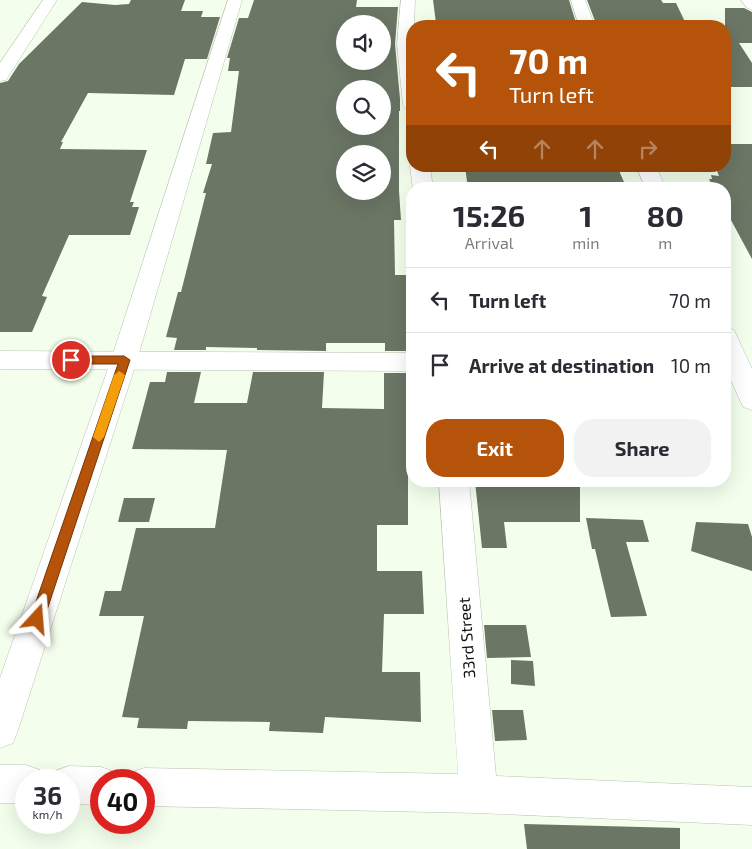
<!DOCTYPE html>
<html lang="en">
<head>
<meta charset="utf-8">
<style>
  :root { --surface:#fff; --page:#f2f2f3; --text:#2b2b33; --muted:#7c7c81; --line:#e1e1e2; --accent:#b45309 }
  body { margin:0; font-family:"Exo 2",sans-serif; background:var(--page); color:var(--text); height:100vh; display:flex; flex-direction:column; font-size:19px; white-space:nowrap }
  * { box-sizing:border-box; margin:0 }
  p { font-size:16px; color:var(--muted) }
  .icon { flex:none; width:28px; height:28px; fill:none; stroke:currentColor; stroke-width:2; stroke-linecap:round; stroke-linejoin:round }
  .map { position:relative; flex:1; overflow:hidden }
  .details { position:absolute; left:406px; top:182px; width:325px; height:305px; display:flex; flex-direction:column; background:var(--surface); border-radius:20px; box-shadow:0 5px 20px #0002 }
  .details>* { flex:none }
  .hud { position:absolute; left:406px; top:20px; width:325px; height:152px; border-radius:20px; box-shadow:0 5px 20px #0002; background:#b45309; color:#fff; overflow:hidden }
  .buttons { position:absolute; left:336px; top:15px; display:grid; gap:10px }
  .buttons a { display:grid; place-items:center; width:55px; height:55px; border-radius:50%; background:var(--surface); box-shadow:0 5px 20px #0002; font-size:25px }
  .speed { position:absolute; left:15px; top:769px; display:flex; gap:10px; font-size:25px; font-weight:700; text-align:center }
  .speed>* { display:grid; place-content:center; width:65px; height:65px; border-radius:50%; background:var(--surface); box-shadow:0 5px 20px #0002; line-height:1 }
  .speed small { font-size:12px; font-weight:400 }
  .speed .limit { border:8px solid #d22; background:#fff; color:#111 }
  .pin { position:absolute; display:grid; place-items:center; width:42px; height:42px; color:#fff; margin:-21px; border:2px solid #fff; border-radius:50%; box-shadow:0 1px 5px #0007 }
  .me { position:absolute; width:55px; margin:-28px; rotate:19deg; stroke-linejoin:round; filter:drop-shadow(0 0 4px #0008) }
  .turn { display:flex; align-items:center; gap:18px; height:105px; padding:0 20px; font-size:22px }
  .turn .icon { width:65px; height:65px; stroke-width:2.5 }
  .turn b { display:block; font-size:35px; line-height:42px }
  .lanes { display:flex; align-items:center; height:48px; padding:0 20px; background:#0003; justify-content:center; gap:25px; direction:ltr }
  .lanes .off { opacity:.35 }
  .eta { display:flex; justify-content:space-evenly; align-items:center; height:85px; text-align:center }
  .eta b { font-size:30px; font-weight:700; line-height:35px }
  .button { display:flex; gap:10px; margin-top:auto; padding:10px 20px }
  .button a { flex:1; height:58px; border-radius:20px; background:var(--accent); color:#fff; font-size:20px; font-weight:700; line-height:58px; text-align:center }
  .button a+a { background:var(--page); color:var(--text) }
  ul { padding:0; list-style:none }
  li { display:flex; align-items:center; gap:15px; height:65px; padding:0 20px; border-top:1px solid var(--line) }
  li div { flex:1 }
  li b { display:block; font-size:19px }
  li em { font-style:normal }
  .map>svg:first-child { display:block }
</style>
</head>
<body>
<div class="map">
<svg width="752" height="849" viewBox="0 0 752 849">
  <rect width="100%" height="100%" fill="#f3ffec"/>
  <path fill="#6b7665" fill-rule="evenodd" d="M131 0H185L181 11H203L201 17H220L207 59H185L174 95 88 93 61 142H63L60 149 147 150 130 202H134L132 207H139L130 235H69L42 296 47 297 32 332H0V83L8 81 19 64 82 2 115 5 129 4Z
    M254 0H357L356 7H398L395 44 400 99V111H399V191L401 220H394L395 275H408V303H411V351H385V343H326V351L257 350V348L206 347V350H174L177 338 166 337 178 292H181L206 193H203L212 164H206L213 133 231 132 239 71H228L230 58H227L239 18H248ZM345 24H382V61H345ZM345 89H382V126H345ZM345 154H382V191H345Z
    M433 0H569L577 26H458V23H436Z
    M587 0H661L663 3H676L687 26H597Z
    M725 8H744L752 12V43H739L752 63V87H725Z
    M725 144H752V259L725 209V189H714L709 179H712L711 175 719 176 715 166H725Z
    M465 166H617L627 189H468Z
    M167 372H201L194 403H247L253 372H324L322 408 384 409V373H411L412 446H408V525H377V571H422L424 614H384L382 672H420L421 722 325 717 323 733 269 731 270 722 188 721 187 729 137 728 139 718 122 717 144 616H99L105 591H121L136 528H215L227 450 132 449 150 382H165Z
    M475 481H580V522H504L507 548H482Z
    M124 498H155L149 522H118Z
    M586 518 643 520 649 542H626L647 616 611 617 595 549H592Z
    M696 522 748 524 752 537V571L691 551Z
    M484 625H526L531 657 487 658Z
    M511 660 533 661 535 686 511 684Z
    M492 710H523L527 740 495 741Z
    M524 824 680 828V849H527Z"/>
  <g fill="none" stroke-linecap="round" stroke-linejoin="round">
    <defs>
      <path id="minor" d="M43 0H57L6 80 0 81V63Z
        M401 0H415L414 26H412V110L406 109 403 105 397 44Z
        M571 0H585L595 26H579Z
        M741 0H752V10L747 8Z
        M412 163V166H430L433 189H413L410 166Z
        M636 166H656L666 189H646Z
        M725 327 734 330 752 369V410L743 407 725 367Z
        M0 351 412 353V371L0 369Z
        M439 481H469L496 776 752 787V825L478 813 144 806V780H128L130 773 144 768 458 774Z
        M0 765H26L40 770 43 780H26V803H0Z
        M69 766 101 767 115 772 118 780H101V805L69 804V780H52L55 771Z"/>
      <path id="tertiary" d="M228 0H242L137 360 18 730 13 743 0 748V678L111 360Z"/>
    </defs>
    <use href="#minor" stroke="#b8c3b1" stroke-width="1"/>
    <use href="#tertiary" stroke="#b8c3b1" stroke-width="1"/>
    <use href="#minor" fill="#fff" fill-rule="evenodd"/>
    <use href="#tertiary" fill="#fff" fill-rule="evenodd"/>
  </g>
  <path fill="#b45309" stroke="#753606" d="M71 356H124L130 360 44 619 42 624 37 626 32 624 30 619 118 364H71L66 360Z"/>
  <path fill="#f59e0b" d="M119 371 125 375 104 437 99 442 93 437 114 375Z"/>
  <g text-anchor="middle" dominant-baseline="central" stroke-width="4.5" stroke-linejoin="round" paint-order="stroke">
    <g font-size="16" fill="#0f130c" stroke="#fff">
      <text transform="translate(466 638) rotate(-94)">33rd Street</text>
    </g>
  </g>
</svg>
<div class="buttons">
<a><svg class="icon" aria-label="sound" viewBox="0 0 24 24"><path d="M4 9h4l5-4v14l-5-4H4zM17 9q2 3 0 6"/></svg></a>
<a><svg class="icon" aria-label="search" viewBox="0 0 24 24"><circle cx="10" cy="10" r="6"/><path d="M15 15l6 6"/></svg></a>
<a><svg class="icon" aria-label="layers" viewBox="0 0 24 24"><path d="M12 4l9 5-9 5-9-5zM3 14l9 5 9-5"/></svg></a>
</div>
<div class="speed"><div>36<small>km/h</small></div><div class="limit">40</div></div>
<div class="pin" style="left:71px;top:360px;background:#d93025"><svg class="icon" aria-label="arrive" viewBox="0 0 24 24"><path d="M6 21V4h12l-3 4 3 4H6"/></svg></div>
<svg class="me" style="left:37px;top:619px" viewBox="-20 -20 40 40"><path d="M0-17L14 15 0 8-14 15z" fill="#b45309" stroke="#fff" stroke-width="4"/></svg>
<div class="hud">
<div class="turn"><svg class="icon" aria-label="left" viewBox="0 0 24 24"><path d="M17 20v-9H6M10 6l-5 5 5 5"/></svg><div><b>70 m</b>Turn left</div></div>
<div class="lanes"><svg class="icon" aria-label="left" viewBox="0 0 24 24"><path d="M17 20v-9H6M10 6l-5 5 5 5"/></svg><svg class="icon off" aria-label="ahead" viewBox="0 0 24 24"><path d="M12 20V5M6 11l6-6 6 6"/></svg><svg class="icon off" aria-label="ahead" viewBox="0 0 24 24"><path d="M12 20V5M6 11l6-6 6 6"/></svg><svg class="icon off" aria-label="right" viewBox="0 0 24 24"><path d="M7 20v-9h11M14 6l5 5-5 5"/></svg></div>
</div>
<section class="details">
<div class="eta">
<div><b>15:26</b><p>Arrival</p></div>
<div><b>1</b><p>min</p></div>
<div><b>80</b><p>m</p></div>
</div>
<ul>
<li><svg class="icon" aria-label="left" viewBox="0 0 24 24"><path d="M17 20v-9H6M10 6l-5 5 5 5"/></svg><div><b>Turn left</b></div><em>70 m</em></li>
<li><svg class="icon" aria-label="arrive" viewBox="0 0 24 24"><path d="M6 21V4h12l-3 4 3 4H6"/></svg><div><b>Arrive at destination</b></div><em>10 m</em></li>
</ul>
<div class="button"><a>Exit</a><a>Share</a></div>
</section>
</div>
</body>
</html>
